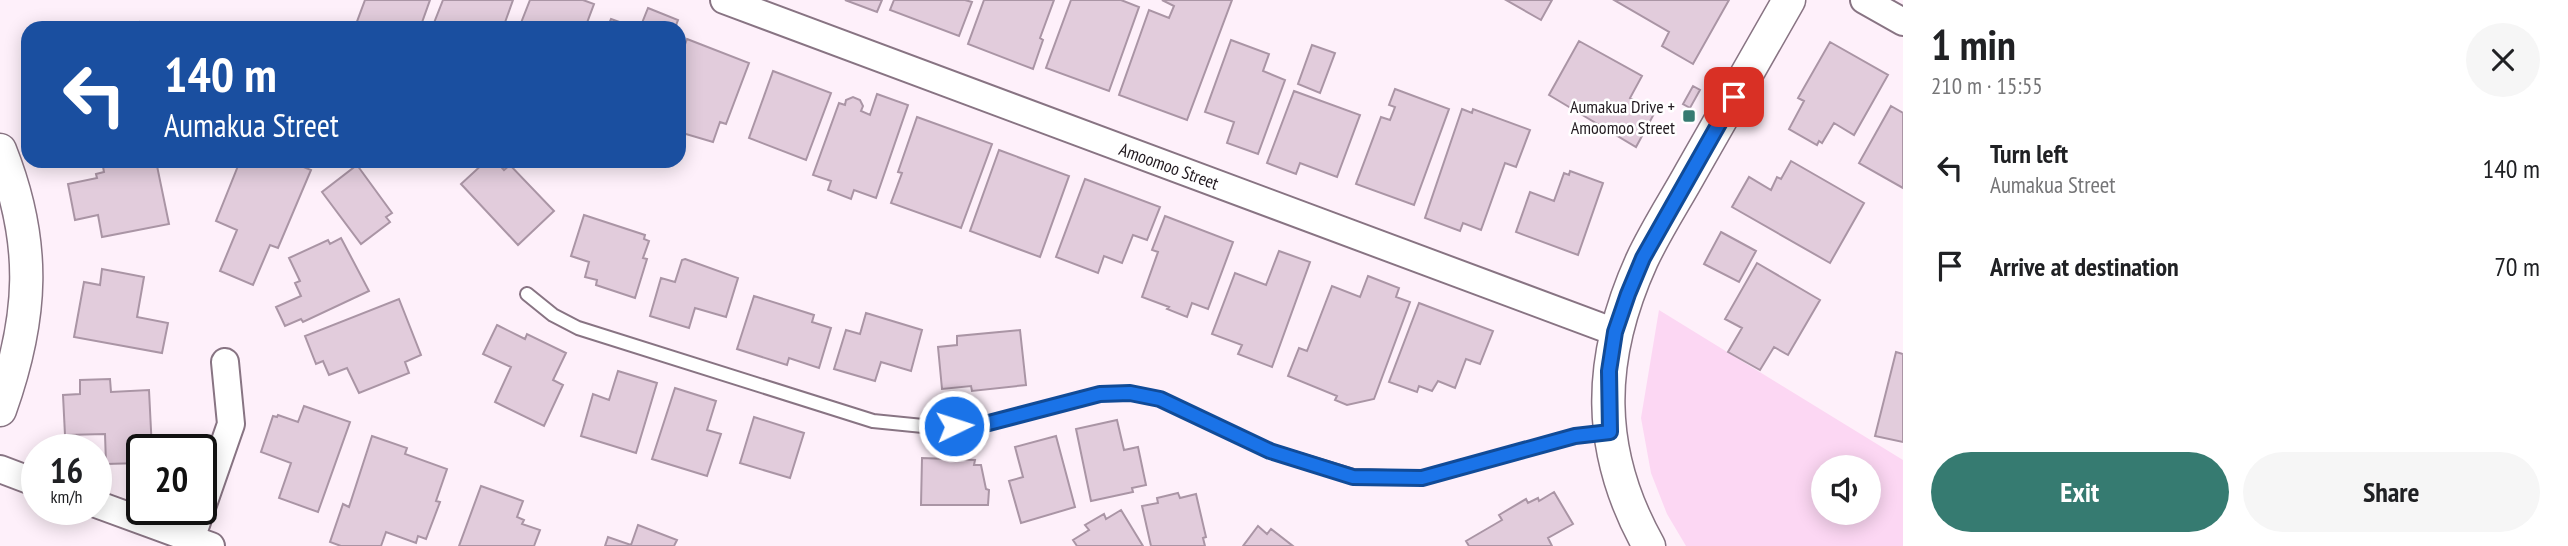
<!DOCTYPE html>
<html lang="en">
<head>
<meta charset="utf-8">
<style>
  :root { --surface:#fff; --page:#f6f6f6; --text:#202124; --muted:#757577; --accent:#367b71 }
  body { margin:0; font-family:"PT Sans Narrow",sans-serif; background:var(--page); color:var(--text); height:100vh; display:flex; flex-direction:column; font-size:26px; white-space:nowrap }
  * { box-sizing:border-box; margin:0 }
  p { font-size:23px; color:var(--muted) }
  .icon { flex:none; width:38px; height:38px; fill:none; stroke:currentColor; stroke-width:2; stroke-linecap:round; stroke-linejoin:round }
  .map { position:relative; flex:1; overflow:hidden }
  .panel { display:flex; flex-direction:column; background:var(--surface); width:665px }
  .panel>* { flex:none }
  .top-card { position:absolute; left:21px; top:21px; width:665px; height:147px; border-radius:21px; box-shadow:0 4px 18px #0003; background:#1a4fa0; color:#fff; overflow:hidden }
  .fabs { position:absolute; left:1811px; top:455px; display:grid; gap:14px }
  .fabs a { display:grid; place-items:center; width:70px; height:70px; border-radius:50%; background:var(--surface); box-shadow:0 4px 18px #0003; font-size:35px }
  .speed { position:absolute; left:21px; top:434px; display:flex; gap:14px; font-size:35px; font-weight:700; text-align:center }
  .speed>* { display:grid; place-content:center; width:91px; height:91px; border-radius:50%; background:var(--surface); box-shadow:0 4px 18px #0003; line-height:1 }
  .speed small { font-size:18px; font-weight:400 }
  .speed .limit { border:4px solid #111; border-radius:10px; background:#fff; color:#111 }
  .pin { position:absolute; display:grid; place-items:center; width:60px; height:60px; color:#fff; margin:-30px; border-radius:14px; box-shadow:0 4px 10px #0006 }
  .me { position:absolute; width:77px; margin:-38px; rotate:86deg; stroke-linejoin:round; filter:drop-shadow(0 0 5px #0008) }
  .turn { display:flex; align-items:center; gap:24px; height:147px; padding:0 28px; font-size:32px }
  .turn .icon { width:91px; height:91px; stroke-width:2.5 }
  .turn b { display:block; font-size:49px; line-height:60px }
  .round { display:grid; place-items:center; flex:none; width:74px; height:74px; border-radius:37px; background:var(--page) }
  .head { display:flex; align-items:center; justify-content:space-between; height:119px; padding:0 28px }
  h1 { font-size:42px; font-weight:800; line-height:52px }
  .button { display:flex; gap:14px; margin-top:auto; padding:14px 28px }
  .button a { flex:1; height:80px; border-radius:42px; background:var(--accent); color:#fff; font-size:28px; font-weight:800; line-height:80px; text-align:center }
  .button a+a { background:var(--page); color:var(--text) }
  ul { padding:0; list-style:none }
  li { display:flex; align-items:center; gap:21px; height:98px; padding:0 28px }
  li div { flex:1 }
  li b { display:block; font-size:26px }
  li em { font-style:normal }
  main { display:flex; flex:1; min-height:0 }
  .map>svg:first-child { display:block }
</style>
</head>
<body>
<main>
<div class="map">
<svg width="1903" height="546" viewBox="0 0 1903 546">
  <rect width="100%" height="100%" fill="#fef0fa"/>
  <path fill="#fcd7f3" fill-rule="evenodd" d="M1659 310 1903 460V546H1686L1667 514 1651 473 1641 418ZM1824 467H1869V513H1824Z"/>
  <path fill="#e2ccdc" stroke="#aa95a5" stroke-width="2" d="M365 0H430L420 28H358L355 27Z
    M443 0H513L503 28H432Z
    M530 0H583L594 4 585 28H519Z
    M845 0H882L877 12Z
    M894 0H965L972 2 959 36 890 10Z
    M984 0H1054L1040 38 1043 40 1033 69 968 44Z
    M1071 0H1121L1139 7 1109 91 1046 68Z
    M1162 0H1232L1187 120 1119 95 1149 10 1169 18 1174 6Z
    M1506 0H1552L1541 20Z
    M1614 0H1729L1693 64 1662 46 1669 32Z
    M648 8 678 20 675 28H640Z
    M611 19 636 28H607Z
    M139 22 141 28H120Z
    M687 39 749 63 726 124 720 122 713 142 679 132V61Z
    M1231 40 1269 54 1263 71 1285 80 1258 154 1227 143 1234 122 1205 112Z
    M1579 41 1642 76 1630 98 1655 112 1636 147 1549 95Z
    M1830 42 1888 75 1854 135 1834 123 1822 143 1819 141 1817 145 1789 129 1804 101 1798 98Z
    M1312 45 1335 53 1320 93 1298 84Z
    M773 71 831 93 806 160 749 138Z
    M1693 86 1700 90 1690 108 1683 104Z
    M1395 89 1449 109 1414 205 1356 184 1381 117 1390 120 1395 107 1389 105Z
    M1294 91 1360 115 1337 177 1300 163 1296 174 1267 163Z
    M877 94 908 105 876 198 854 190 851 199 828 190 831 181 813 175 839 103 845 105 846 100 853 97 860 100 863 106 861 111 870 115Z
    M1891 106 1903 113V188L1859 163Z
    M1462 109 1472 113 1473 109 1530 130 1516 167 1505 163 1481 230 1463 223 1460 231 1425 218Z
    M917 117 992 144 961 228 891 203 902 173 898 172Z
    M999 150 1069 176 1040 257 970 231Z
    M102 161H129L130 164 156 161 169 224 102 237 98 215 75 220 68 184 97 178 96 174 104 172Z
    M240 161H272L278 164 280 161H289L311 170 278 248 270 245 253 285 220 271 237 230 216 221Z
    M486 161H496L504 170 510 165 554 211 518 245 461 184Z
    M1791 161 1864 203 1830 263 1732 207 1749 177 1771 190 1777 177 1781 179Z
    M357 165 392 213 386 217 390 222 361 244 322 192Z
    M1570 171 1603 183 1578 255 1516 232 1530 192 1554 201 1564 173 1569 175Z
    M1085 179 1160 207 1147 240 1133 235 1122 263 1104 256 1098 273 1056 257Z
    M584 215 645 235 644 239 649 241 643 258 647 259 635 298 596 285 597 280 585 277 589 262 571 256Z
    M1165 216 1233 242 1208 309 1192 303 1187 317 1167 309 1169 307 1142 297 1158 252 1152 250Z
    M1721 232 1756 251 1739 282 1704 264Z
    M341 238 369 291 303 322 301 319 285 326 276 307 301 296 295 283 300 281 289 258 328 240 330 244Z
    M1279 251 1310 262 1272 367 1238 354 1242 345 1212 334 1235 273 1266 285Z
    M685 259 738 278 726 317 695 308 689 328 650 316 661 278 675 282 682 260Z
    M1757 263 1820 300 1788 355 1774 347 1760 370 1728 352 1742 328 1725 319Z
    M102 269 144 277 137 317 168 323 162 353 74 337 84 282 100 285Z
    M1368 276 1399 288 1396 297 1410 302 1374 399 1347 405 1335 400 1337 396 1288 376 1299 348 1307 351 1332 286 1360 297Z
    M754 296 814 315 812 322 831 328 819 368 789 358 787 365 737 349Z
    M399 299 421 355 405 362 409 373 359 393 347 368 329 375 323 361 316 364 305 336Z
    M1419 303 1493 331 1480 364 1466 359 1455 388 1438 381 1432 391 1419 386 1417 392 1389 382Z
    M866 313 922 330 911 371 881 362 875 381 834 369 846 330 860 334Z
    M497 325 525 339 527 334 566 353 553 380 563 385 544 426 495 402 511 367 483 354Z
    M1020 330 1026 385 972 391 971 386 942 389 938 347 957 345V336Z
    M1896 352 1903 354V442L1875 436Z
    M618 371 657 383 636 453 581 436 593 394 609 400Z
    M110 379 111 392 149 390 152 450H142V463L106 464 105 434 65 435 63 395 80 394V380Z
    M675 388 716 401 707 430 721 434 707 476 652 459Z
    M304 406 350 422 318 512 279 498 291 463 261 452 273 416 277 417 278 415 298 422Z
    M754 417 804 433 790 478 740 463Z
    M1117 420 1124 450 1138 447 1146 485 1132 488 1133 492 1091 501 1076 429Z
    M372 436 407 448 405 454 447 469 436 501 440 502 426 539 418 536 416 543 386 532 381 546H341L330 542 343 504 349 507Z
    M1056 436 1075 507 1021 523 1009 481 1023 477 1015 447Z
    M922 458 975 460 974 465H981L986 489 989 490 988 505H921Z
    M481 486 523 501 517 517 524 520 522 524 540 530 534 546H459Z
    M1554 492 1573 524 1548 538 1552 546H1469L1466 541 1502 520 1499 515 1526 499 1528 503 1538 498 1539 501Z
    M1178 493 1180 498 1196 494 1206 537 1203 538 1205 546H1151L1142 506 1158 503 1157 498Z
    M1121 510 1143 546H1077L1073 540 1089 530 1085 525 1104 514 1106 519Z
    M638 525 677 540 674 546H605L608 537 631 545Z
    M1258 526 1267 534 1271 529 1293 546H1243Z"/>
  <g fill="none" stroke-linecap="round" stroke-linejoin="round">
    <defs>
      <path id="service" d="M527 294 553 315 578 328 873 421 923 426 981 425 1100 394 1130 393 1160 399 1270 451 1353 476 1422 478 1575 436 1609 432"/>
      <path id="minor" d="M724 0 1615 332
        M1864 0 1903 22
        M0 469 37 483
        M96 504 211 546
        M191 539 231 424 225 362"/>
      <path id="tertiary" d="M0 150C37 243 33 317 0 410
        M1649 546C1595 450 1597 359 1642 260 1656 230 1675 201 1691 172 1724 115 1756 57 1789 0"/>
    </defs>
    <use href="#service" stroke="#887483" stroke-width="16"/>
    <use href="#minor" stroke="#887483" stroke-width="30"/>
    <use href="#tertiary" stroke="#887483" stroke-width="35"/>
    <use href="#service" stroke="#fff" stroke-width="12"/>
    <use href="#minor" stroke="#fff" stroke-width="26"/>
    <use href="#tertiary" stroke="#fff" stroke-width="32"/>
  </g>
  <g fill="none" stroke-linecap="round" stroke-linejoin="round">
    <defs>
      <path id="route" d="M954 426 981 425 1100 394 1130 393 1160 399 1270 451 1353 477 1422 478 1575 436 1610 432 1609 371 1615 332 1628 294 1643 258 1734 97"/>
    </defs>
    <use href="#route" stroke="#114b97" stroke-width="18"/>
    <use href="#route" stroke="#1a73e8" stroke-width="12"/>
  </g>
  <rect fill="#367b71" stroke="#fff" stroke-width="2.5" x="1682" y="109" width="14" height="14" rx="3.5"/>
  <g text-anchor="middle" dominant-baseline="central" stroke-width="5" stroke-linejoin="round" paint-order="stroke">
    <g font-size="18" fill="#221a20" stroke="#fff" text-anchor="end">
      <text x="1675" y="106">Aumakua Drive +<tspan x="1675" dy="21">Amoomoo Street</tspan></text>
    </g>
    <g font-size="18" fill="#221a20" stroke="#fff">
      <text transform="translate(1169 166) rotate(20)">Amoomoo Street</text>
    </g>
  </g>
</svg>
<div class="fabs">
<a><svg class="icon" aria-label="sound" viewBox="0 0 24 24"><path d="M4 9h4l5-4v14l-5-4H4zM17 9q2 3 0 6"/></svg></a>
</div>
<div class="speed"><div>16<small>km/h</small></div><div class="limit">20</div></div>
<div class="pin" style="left:1734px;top:97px;background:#d93025"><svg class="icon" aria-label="arrive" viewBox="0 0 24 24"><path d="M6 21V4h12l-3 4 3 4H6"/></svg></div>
<svg class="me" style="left:954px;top:426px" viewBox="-20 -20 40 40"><circle r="17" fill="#1a73e8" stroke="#fff" stroke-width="3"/><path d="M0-11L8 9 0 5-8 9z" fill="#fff"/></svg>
<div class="top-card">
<div class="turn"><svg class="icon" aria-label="left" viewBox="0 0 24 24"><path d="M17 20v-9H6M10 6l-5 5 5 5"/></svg><div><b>140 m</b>Aumakua Street</div></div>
</div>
</div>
<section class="panel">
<div class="head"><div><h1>1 min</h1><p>210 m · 15:55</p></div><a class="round"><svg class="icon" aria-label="close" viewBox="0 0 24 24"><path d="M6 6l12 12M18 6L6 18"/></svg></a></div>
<ul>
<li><svg class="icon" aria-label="left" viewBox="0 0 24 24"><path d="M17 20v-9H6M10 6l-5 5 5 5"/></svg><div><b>Turn left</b><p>Aumakua Street</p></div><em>140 m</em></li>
<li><svg class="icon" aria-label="arrive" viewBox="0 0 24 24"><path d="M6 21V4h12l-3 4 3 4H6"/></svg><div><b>Arrive at destination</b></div><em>70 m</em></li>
</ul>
<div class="button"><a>Exit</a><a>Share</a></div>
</section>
</main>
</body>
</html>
